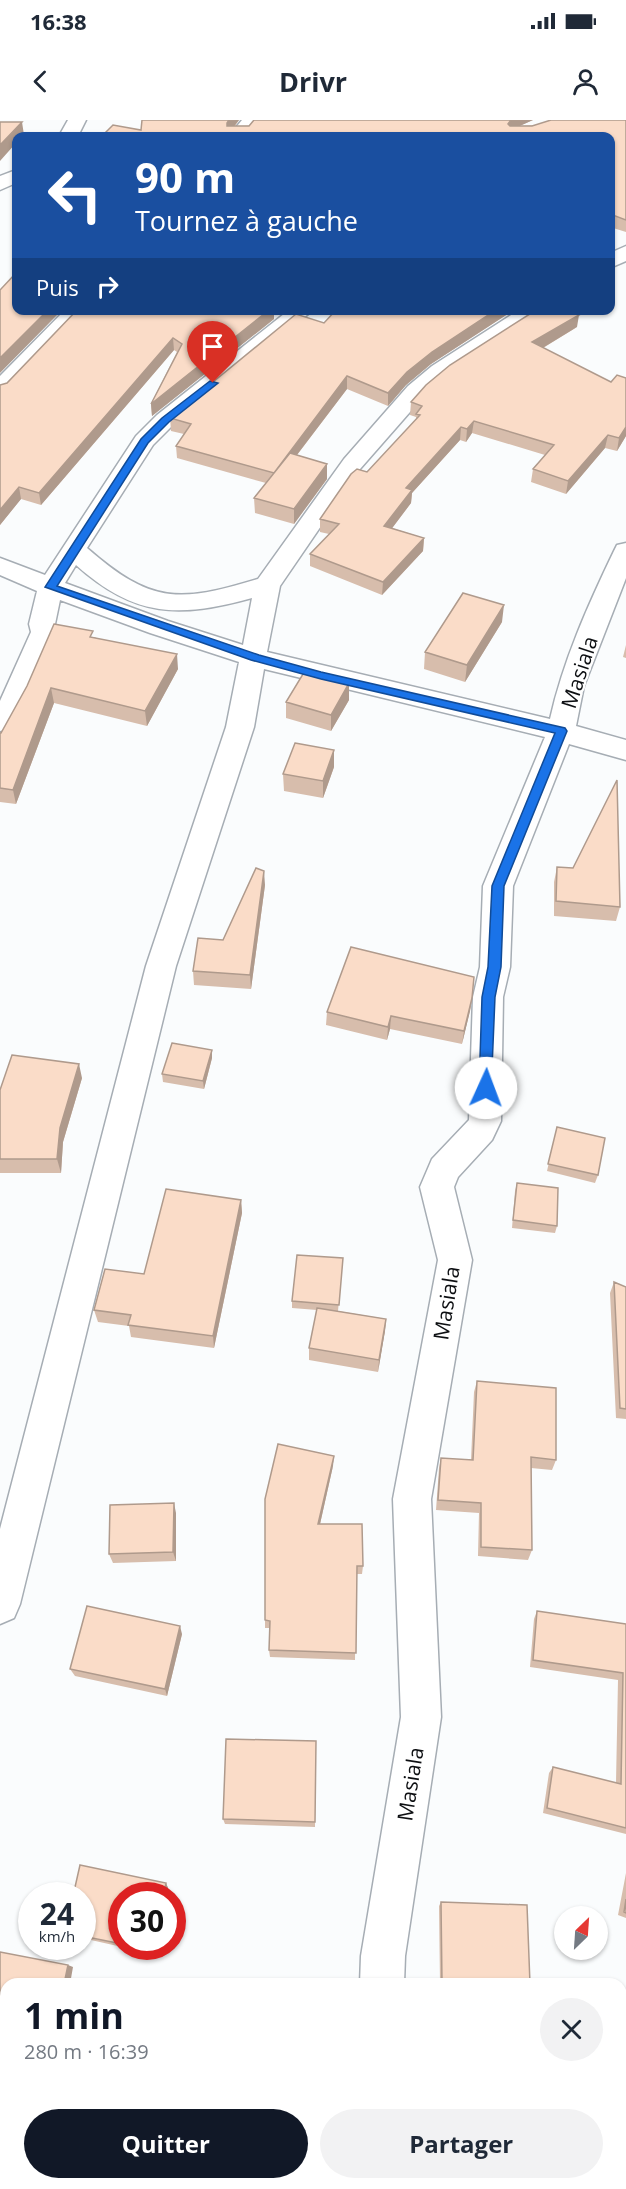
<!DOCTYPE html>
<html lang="fr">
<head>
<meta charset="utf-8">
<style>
  :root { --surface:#fff; --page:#f2f2f3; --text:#1f2937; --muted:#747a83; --accent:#111827 }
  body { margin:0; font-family:"Open Sans",sans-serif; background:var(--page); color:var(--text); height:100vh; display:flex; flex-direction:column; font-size:22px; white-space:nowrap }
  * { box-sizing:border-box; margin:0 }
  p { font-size:20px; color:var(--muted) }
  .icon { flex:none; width:33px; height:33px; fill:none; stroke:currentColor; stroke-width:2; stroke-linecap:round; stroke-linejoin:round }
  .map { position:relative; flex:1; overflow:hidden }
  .sheet { position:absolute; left:0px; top:1858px; width:627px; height:212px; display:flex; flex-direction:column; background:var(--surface); border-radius:18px 18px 0 0; box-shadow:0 2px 4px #0004 }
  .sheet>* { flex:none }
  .banner { position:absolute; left:12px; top:12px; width:603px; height:183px; border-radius:12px; box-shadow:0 2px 4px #0004; background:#1a4fa0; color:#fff; overflow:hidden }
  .needle { width:39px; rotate:25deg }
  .buttons { position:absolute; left:554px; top:1786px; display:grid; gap:12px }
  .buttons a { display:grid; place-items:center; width:54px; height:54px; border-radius:50%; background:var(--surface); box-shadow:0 2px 4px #0004; font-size:30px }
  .speed { position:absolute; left:18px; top:1762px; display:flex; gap:12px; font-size:30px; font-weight:700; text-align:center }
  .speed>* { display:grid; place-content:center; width:78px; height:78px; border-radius:50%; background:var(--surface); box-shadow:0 2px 4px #0004; line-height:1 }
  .speed small { font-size:15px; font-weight:400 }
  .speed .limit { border:9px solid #d22; background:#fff; color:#111 }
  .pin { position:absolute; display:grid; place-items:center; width:51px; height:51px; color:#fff; margin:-62px -26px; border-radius:50% 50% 50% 0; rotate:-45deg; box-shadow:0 0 6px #0007 }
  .pin .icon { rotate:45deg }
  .me { position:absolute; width:66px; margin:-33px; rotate:2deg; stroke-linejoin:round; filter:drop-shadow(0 0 4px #0008) }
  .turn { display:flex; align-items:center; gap:21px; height:126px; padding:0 24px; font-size:27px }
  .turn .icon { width:78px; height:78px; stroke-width:2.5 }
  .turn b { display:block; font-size:42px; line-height:51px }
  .then { display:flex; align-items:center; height:57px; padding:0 24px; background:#0003; gap:12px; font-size:22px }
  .round { display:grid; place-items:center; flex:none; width:63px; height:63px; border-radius:32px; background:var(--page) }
  .headline { display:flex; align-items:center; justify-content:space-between; height:102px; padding:0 24px }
  h1 { font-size:36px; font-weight:700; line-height:45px; color:var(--accent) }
  .cta { display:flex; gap:12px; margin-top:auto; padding:12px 24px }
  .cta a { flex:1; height:69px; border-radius:36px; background:var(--accent); color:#fff; font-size:24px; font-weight:700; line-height:69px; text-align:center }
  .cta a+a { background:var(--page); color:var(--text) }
  .status { display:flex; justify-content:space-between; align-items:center; height:42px; padding:0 30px; background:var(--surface); direction:ltr }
  .status svg { height:16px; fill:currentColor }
  header { display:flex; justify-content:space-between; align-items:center; height:78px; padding:0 24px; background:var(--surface); font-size:27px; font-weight:700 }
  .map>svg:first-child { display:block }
</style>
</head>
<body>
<div class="status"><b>16:38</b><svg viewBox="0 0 49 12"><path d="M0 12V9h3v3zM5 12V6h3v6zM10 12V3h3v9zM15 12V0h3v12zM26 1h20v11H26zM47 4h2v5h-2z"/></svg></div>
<header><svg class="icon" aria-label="back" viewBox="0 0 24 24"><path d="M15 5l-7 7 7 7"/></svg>Drivr<svg class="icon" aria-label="person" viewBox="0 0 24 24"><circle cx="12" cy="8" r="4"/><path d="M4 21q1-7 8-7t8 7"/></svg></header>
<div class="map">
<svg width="626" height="2069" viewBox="0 0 626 2069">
  <rect width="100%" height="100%" fill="#fafcfd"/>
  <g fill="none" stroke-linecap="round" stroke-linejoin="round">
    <defs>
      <path id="minor" d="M68 0H86L78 16H59Z
        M242 0H261L248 16H229Z
        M16 50V63L0 70V56Z
        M626 126V141L610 148V133Z
        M65 190H88L8 274 0 276V256Z
        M289 190H313L173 305 153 325 87 428C151 484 179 483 258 459L344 339 408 266 432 246 519 190H545L543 195 448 256 424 276 360 349 280 466 267 532 550 599C563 541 588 485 614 431L617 425 626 423V458L584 566 576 606 626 620V640L569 624 513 766 510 847 503 877 501 1001 492 1020 458 1057 454 1067 472 1140 431 1379 441 1597 405 1836 404 1864H360L361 1836 401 1597 393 1379 438 1140 420 1067 432 1039 469 1000 473 877 480 847 483 766 545 617 264 549 254 607 176 846 20 1484 14 1498 0 1504V1409L146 846 226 607 239 542 150 513 60 480 55 504 57 512 28 580 10 609 0 611V581L31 512 29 504 37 471 0 455V438L45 455 136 316 157 295ZM76 445C135 498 179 498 252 478L243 525 168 501 65 463Z
        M361 2064H407L408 2069H360Z"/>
    </defs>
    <use href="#minor" stroke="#a6adb4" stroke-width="3"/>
    <use href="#minor" fill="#fff" fill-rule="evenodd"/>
  </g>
  <path fill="#d7bdac" d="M142 0H239L235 6 533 0 519 6 626 0V112L610 107V16L141 10Z
    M77 190 274 199 152 296 151 284 177 232 174 230 41 385 21 379 0 405V265L7 263Z
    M336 190H514L431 244 406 265 388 286 347 269 297 335 327 344V359L294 404 255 393 254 378 266 363 177 338 176 326 184 314 171 311 170 298 324 203Z
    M577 207 543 228 626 316 617 331 605 328 566 374 531 362 533 349 545 335 472 313 466 322 460 320 412 373 411 383 392 408 424 418 423 431 382 475 310 446V434L329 414 320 412V399L367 352 416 299V297L410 295 411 282Z
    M502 502 465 562 424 549 425 532Z
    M94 517 178 549 147 606 54 583 16 684 0 682V613Z
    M626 525V538L623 537Z
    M349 563V580L331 611 286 598V582Z
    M334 647 323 678 284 671 283 654Z
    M557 747 620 787 616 801 554 796V762Z
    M265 765 251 869 194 865 193 851 223 820Z
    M472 878 470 891 462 924 390 909 387 920 326 905 327 892Z
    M212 930V938L204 969 163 962 162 954Z
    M82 958 63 1022 61 1053H0V970Z
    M557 1007 598 1055 595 1063 547 1051Z
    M517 1063 557 1106 555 1113 512 1108 515 1071Z
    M241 1080 242 1093 214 1228 131 1217 129 1206 98 1202 94 1190 144 1154Z
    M343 1138 338 1191 386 1199 385 1211 378 1252 309 1240V1228L317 1190 292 1188V1181Z
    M614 1162 626 1167V1299L616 1298 610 1173Z
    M477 1261 556 1340 552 1350 531 1348 532 1430 528 1440 478 1436 479 1393 436 1390 439 1348 441 1338 471 1340 474 1272Z
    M333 1346 320 1404 363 1446 362 1454H356L355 1540 270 1537 269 1530 270 1508H265V1500Z
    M176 1393V1441L113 1443 109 1434Z
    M537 1491 626 1504V1714L543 1693 549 1653 553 1647 616 1663 618 1560 530 1547 534 1499Z
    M182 1514 167 1576 75 1556 70 1549Z
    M316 1621 315 1707 225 1704 223 1699Z
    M626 1753V1798L618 1795Z
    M166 1763 168 1768 122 1776V1827L82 1818V1776Z
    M441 1782 530 1864H440L439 1786Z
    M123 1827H155L154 1834Z
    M429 2064H575V2069H428Z"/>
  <path fill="#af9a8c" d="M229 0H239L227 15V3Z
    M511 0H533L511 10 508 4Z
    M22 2 24 15 23 16H16V23L0 41V25Z
    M48 190H62L0 253V238Z
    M269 190H274V199L152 296 151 284Z
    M496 190H514L431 244 406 265 388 286V273L407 252 432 232Z
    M579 195 577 207 531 235 532 222Z
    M173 218 174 230 41 385 39 373Z
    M347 256V269L274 365V353Z
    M474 301 472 313 466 322 467 309Z
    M461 307 460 320 412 373 411 383 384 419V406L406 368Z
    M626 307V316L617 331 619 318Z
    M608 315 605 328 566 374 568 361Z
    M327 344V359L294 404V389Z
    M19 367 21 379 0 405V390Z
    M424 418 423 431 382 475 383 462Z
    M504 485 502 502 465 562 467 545Z
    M177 534 178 549 147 606 145 591Z
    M349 563V580L331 611V595Z
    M51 568 54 583 16 684 13 670Z
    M334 630V647L323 678V661Z
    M264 751 265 765 251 869 250 855Z
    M472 878 470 891 462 924 464 911Z
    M391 896 390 909 387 920 388 907Z
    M212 930V938L204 969 203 961Z
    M79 944 82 958 63 1022 61 1053 57 1039 60 1008Z
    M241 1080 242 1093 214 1228 213 1216Z
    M386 1199 385 1211 378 1252 379 1240Z
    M334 1336 333 1346 318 1413V1404Z
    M174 1383 176 1393V1441L173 1432Z
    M180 1506 182 1514 167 1576 165 1569Z
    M166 1763 168 1768 166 1776H163Z
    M151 1827H155L154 1834 151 1831Z
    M68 1845 73 1847 70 1864H64Z"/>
  <path fill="#fadcc8" stroke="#af9a8c" stroke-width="1.5" d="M142 0H229L227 3V6H249L254 0H511L508 4 510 6H532L551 0H626V100L610 94V16H102L113 5 141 10Z
    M0 2H22L0 25Z
    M16 153V190H48L0 238V170Z
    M77 190H269L151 284 182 224 173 218 39 373 19 367 0 390V265L7 263Z
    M336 190H496L432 232 407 252 388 273 347 256 274 353 176 326 191 304 170 298 174 294 296 194 324 203Z
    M536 190H571L579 195 532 222 611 262 617 255 626 258V307L619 318 608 315 568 361 533 349 554 325 474 301 467 309 461 307 406 368 412 370 384 406 424 418 383 462 310 434 339 404 320 399 351 354 357 349 367 352 420 295 416 294 422 286 411 282 426 265 450 245Z
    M290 333 327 344 294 389 254 378Z
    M463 473 504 485 467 545 425 532Z
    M54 504 93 511 90 517 177 534 145 591 51 568 13 670 0 668V613H1L27 566Z
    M303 554H314L349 563 331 595 286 582Z
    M295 623 334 630 323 661 283 654Z
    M617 660 620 787 556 781 557 747 573 748Z
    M256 748 264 751 250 855 193 851 198 818 223 820Z
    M351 827 474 857 472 878 464 911 391 896 388 907 327 892Z
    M172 923 212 930 203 961 162 954Z
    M12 935 79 944 60 1008 57 1039H0V970Z
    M557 1007 605 1018 598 1055 548 1044Z
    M517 1063 558 1068 557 1106 513 1100Z
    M166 1069 241 1080 213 1216 128 1205 131 1195 94 1190 105 1149 144 1154Z
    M297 1135 343 1138 339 1185 292 1181Z
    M614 1162 626 1167V1289L620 1288Z
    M317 1188 386 1199 379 1240 309 1228Z
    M477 1261 556 1268V1340L531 1337 532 1430 481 1427V1383L438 1380 441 1338 473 1340Z
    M278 1324 334 1336 318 1404H362L363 1446H357L356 1533 269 1530 270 1501 265 1500V1379Z
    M174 1383 173 1432 109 1434 110 1385Z
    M87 1486 180 1506 165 1569 70 1549Z
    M537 1491 626 1504V1708L547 1688 553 1647 621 1664 623 1553 533 1540Z
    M226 1619 316 1621 315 1702 223 1699Z
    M80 1745 166 1763 163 1776H122V1824L82 1816V1776H73Z
    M626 1779V1793L624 1792Z
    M441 1782 527 1785 530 1864H442Z
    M133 1827H151V1831Z
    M0 1832 68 1845 64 1864H6V2016L0 2014Z
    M432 2064H575V2069H430Z"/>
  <path fill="#1a73e8" stroke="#114b97" stroke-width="1.5" d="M210 261 218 263 169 302 148 323 57 466 259 535 321 552 565 608 567 611 504 766 501 847 495 877 491 972H481L479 968 482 877 488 847 492 766 555 613 321 559 251 540 45 467 141 319 162 298Z"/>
  <g text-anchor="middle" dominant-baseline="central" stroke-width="4.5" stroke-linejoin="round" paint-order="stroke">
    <g font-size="21" fill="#0d0f12" stroke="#fff">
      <text transform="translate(579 552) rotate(-72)">Masiala</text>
      <text transform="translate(446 1183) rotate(-81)">Masiala</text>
      <text transform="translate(410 1664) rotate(-81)">Masiala</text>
    </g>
  </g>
</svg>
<div class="buttons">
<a><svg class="needle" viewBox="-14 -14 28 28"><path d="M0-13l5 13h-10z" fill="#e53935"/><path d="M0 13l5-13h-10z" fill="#747a83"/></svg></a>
</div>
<div class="speed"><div>24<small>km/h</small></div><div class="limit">30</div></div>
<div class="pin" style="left:213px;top:263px;background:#d93025"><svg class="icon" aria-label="arrive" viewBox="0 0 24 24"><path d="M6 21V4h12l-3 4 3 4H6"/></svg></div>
<svg class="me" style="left:486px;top:968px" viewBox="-20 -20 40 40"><circle r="19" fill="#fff"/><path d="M0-13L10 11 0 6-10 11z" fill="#1a73e8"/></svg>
<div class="banner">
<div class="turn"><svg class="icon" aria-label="left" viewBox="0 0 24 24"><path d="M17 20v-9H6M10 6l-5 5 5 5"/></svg><div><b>90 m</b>Tournez à gauche</div></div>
<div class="then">Puis<svg class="icon" aria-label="right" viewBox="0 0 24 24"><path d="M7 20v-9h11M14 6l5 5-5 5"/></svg></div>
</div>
<section class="sheet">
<div class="headline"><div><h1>1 min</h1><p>280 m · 16:39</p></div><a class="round"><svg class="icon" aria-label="close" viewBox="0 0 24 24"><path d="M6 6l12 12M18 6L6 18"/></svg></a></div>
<div class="cta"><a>Quitter</a><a>Partager</a></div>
</section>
</div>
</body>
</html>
